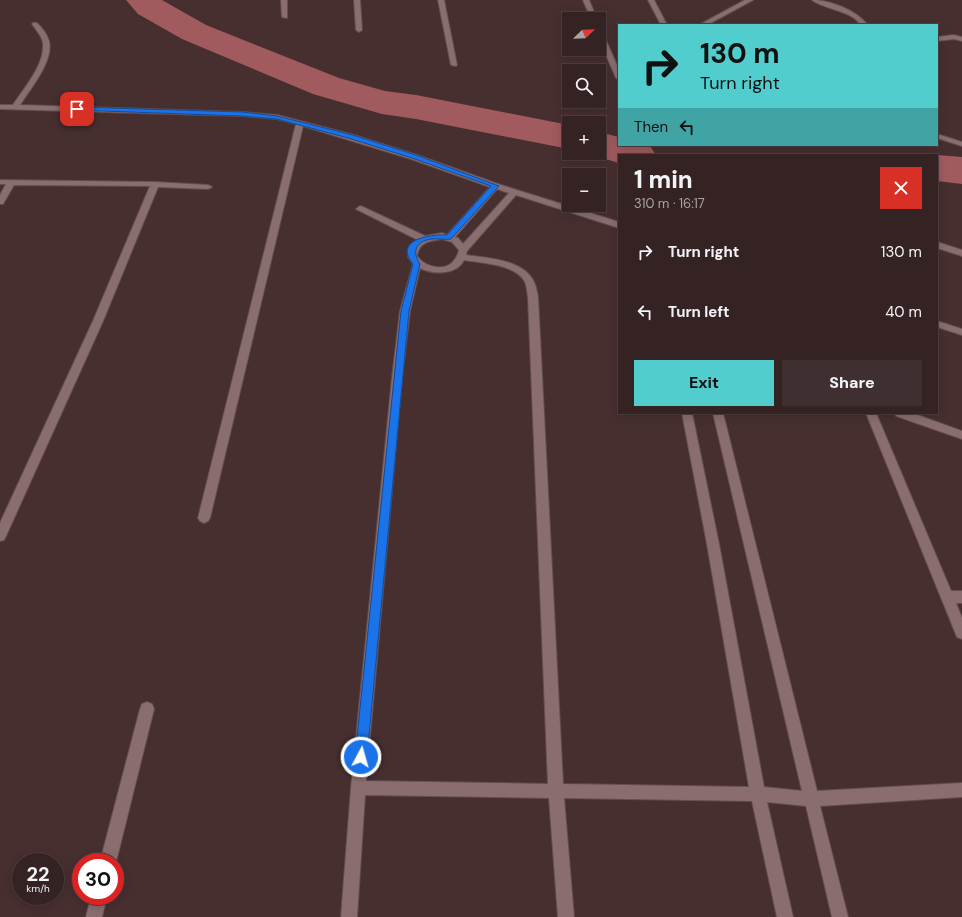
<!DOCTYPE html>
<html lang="en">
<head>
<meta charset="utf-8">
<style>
  :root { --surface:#352324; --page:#402f31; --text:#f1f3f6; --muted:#aaa4a6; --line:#4f4041; --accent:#52cdce }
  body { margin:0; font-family:"DM Sans",sans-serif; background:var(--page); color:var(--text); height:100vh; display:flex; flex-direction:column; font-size:15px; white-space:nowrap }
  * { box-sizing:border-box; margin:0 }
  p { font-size:13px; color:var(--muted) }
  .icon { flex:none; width:22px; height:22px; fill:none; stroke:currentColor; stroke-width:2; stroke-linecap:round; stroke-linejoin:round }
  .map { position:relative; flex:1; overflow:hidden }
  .details { position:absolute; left:618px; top:154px; width:320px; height:260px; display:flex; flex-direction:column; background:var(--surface); border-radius:0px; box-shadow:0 2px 10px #0003,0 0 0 1px var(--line) }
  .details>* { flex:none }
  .banner { position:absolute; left:618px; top:24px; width:320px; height:122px; border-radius:0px; box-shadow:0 2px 10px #0003,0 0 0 1px var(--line); background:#52cdce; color:#111; overflow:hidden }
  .needle { width:26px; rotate:67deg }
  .tools { position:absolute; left:562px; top:12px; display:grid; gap:8px }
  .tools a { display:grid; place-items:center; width:44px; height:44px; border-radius:0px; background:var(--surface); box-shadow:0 2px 10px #0003,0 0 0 1px var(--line); font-size:20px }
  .speed { position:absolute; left:12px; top:853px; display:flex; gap:8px; font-size:20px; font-weight:700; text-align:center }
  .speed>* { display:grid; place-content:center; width:52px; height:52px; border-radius:50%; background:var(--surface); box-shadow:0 2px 10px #0003,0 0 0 1px var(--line); line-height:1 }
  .speed small { font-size:10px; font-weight:400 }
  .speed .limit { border:6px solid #d22; background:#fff; color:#111 }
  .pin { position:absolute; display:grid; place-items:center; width:34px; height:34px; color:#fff; margin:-17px; border-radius:8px; box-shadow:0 2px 6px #0006 }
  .me { position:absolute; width:44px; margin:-22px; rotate:6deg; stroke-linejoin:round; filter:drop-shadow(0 0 3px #0008) }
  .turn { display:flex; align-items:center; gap:14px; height:84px; padding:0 16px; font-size:18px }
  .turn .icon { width:52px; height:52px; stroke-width:2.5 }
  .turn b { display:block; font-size:28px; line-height:34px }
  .then { display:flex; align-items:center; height:38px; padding:0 16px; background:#0003; gap:8px; font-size:15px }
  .round { display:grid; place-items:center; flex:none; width:42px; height:42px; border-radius:0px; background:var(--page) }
  .overview { display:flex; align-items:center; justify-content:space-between; height:68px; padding:0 16px }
  h1 { font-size:24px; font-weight:800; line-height:30px }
  .button { display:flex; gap:8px; margin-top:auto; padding:8px 16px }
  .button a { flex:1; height:46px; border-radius:0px; background:var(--accent); color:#111; font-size:16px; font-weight:800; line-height:46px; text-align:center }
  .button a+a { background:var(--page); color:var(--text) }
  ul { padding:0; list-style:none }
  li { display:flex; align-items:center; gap:12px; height:60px; padding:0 16px }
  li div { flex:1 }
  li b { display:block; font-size:15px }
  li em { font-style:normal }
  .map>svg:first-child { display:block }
</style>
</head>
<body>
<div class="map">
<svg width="962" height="917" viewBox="0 0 962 917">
  <rect width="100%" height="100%" fill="#472f30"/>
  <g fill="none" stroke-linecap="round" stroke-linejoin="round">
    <path fill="#a15b5f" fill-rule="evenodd" d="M126 0H162L206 25 339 78 385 91 416 95 569 125V149L416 119 382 114 313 94 182 39 138 14Z
      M599 132 619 137V145L650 146 656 155H619V163L585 153H599Z
      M937 155 962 157V184L937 181Z"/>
    <defs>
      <path id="service" d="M281 0H287V18L282 17Z"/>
      <path id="minor" d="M354 0H360L362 30 359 32 356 30Z
        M438 0H444L457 65 456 66 451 65Z
        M583 0H589L597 19H591Z
        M648 0H654L667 25H661Z
        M745 0H753L707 25H699Z
        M812 0C830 0 855 10 867 24L860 25C854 11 823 9 812 0Z
        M33 23H37C42 28 47 34 49 41 54 61 30 89 20 105L242 112 277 115 354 135 417 155 498 184 619 222V228L516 195 467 251 466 255C487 258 523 259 534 282 536 286 537 292 538 297L563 784 749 787 707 544 682 413H692L719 544 764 787 802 791 713 413H723L817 791 962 783V797L820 806 848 917H832L806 806 767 802 793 917H777L752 801 564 798 574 917H558L549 798 365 795 357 917H341L351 788 392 378 400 311 413 264 408 257 409 248 418 240 356 209 360 206 363 207 425 236 442 233 447 235 490 187 411 159 303 126 210 518 208 521 204 523 200 521 198 518 296 124 277 119 242 116 0 109V105H13C24 88 45 65 43 43 42 36 36 30 32 24ZM497 189 509 193 463 244 458 238 455 237ZM442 239 452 242 459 250C458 253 457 257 455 259 447 273 424 267 417 256 419 242 429 241 442 239ZM464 260C481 263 516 264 525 282 527 286 527 292 528 297L548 784 366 781 402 378 410 311 420 268C433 275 457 275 464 260Z
        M599 29 602 31 619 70V80L616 78 599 39Z
        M954 35 962 37V41L954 39 937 41V37Z
        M937 134 962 142V146L937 138Z
        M0 180 155 182 208 185 212 187 208 189 158 187 103 321 6 536 4 540 0 541V523L93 321 150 186 14 185 3 204H0V195L6 184H0Z
        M937 242 962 250V256L937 248Z
        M937 321 962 329V335L937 327Z
        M866 413H876L951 591H962V603H956L962 618V639L957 637Z
        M895 413H912L962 431V439L896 416Z
        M147 702 152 704 154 709 116 862 115 864V862H100L140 709 142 704Z
        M91 896H107L102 917H86Z"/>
    </defs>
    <use href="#service" stroke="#634e50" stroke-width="2"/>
    <use href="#minor" stroke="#634e50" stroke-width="2"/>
    <use href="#service" fill="#8a6e6f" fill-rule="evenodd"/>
    <use href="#minor" fill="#8a6e6f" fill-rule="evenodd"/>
  </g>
  <path fill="#1a73e8" stroke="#114b97" d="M77 107 242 112 277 116 353 135 416 155 499 186 451 239C445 240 438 238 431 239 415 242 412 252 420 264L409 311 367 757 365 761 361 762 357 761 355 757 401 311 413 264C393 240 429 234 447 235L491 186 412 158 348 138 277 119 242 116 75 110V108Z"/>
</svg>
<div class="tools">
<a><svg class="needle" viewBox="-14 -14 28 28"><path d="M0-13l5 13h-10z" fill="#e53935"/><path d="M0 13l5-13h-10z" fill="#aaa4a6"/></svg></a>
<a><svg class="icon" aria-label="search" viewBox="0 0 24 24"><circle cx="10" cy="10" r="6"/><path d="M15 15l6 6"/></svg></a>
<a>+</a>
<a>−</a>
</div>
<div class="speed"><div>22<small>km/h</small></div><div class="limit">30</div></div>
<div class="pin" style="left:77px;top:109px;background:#d93025"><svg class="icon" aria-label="arrive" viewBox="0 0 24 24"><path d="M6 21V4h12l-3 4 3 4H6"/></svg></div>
<svg class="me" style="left:361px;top:757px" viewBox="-20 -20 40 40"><circle r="17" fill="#1a73e8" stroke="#fff" stroke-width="3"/><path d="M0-11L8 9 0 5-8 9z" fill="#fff"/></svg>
<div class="banner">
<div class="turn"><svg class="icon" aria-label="right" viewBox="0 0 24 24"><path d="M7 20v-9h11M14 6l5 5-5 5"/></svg><div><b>130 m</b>Turn right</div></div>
<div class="then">Then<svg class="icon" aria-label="left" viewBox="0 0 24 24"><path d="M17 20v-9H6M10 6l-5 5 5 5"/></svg></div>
</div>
<section class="details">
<div class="overview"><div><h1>1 min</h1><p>310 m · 16:17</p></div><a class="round" style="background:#d93025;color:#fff"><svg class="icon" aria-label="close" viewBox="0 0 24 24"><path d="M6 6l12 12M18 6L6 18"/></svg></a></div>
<ul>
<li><svg class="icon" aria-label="right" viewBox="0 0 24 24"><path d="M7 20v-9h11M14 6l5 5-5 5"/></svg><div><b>Turn right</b></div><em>130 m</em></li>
<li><svg class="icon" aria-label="left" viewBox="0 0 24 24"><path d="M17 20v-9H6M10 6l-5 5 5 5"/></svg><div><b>Turn left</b></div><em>40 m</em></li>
</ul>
<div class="button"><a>Exit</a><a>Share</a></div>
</section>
</div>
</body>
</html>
